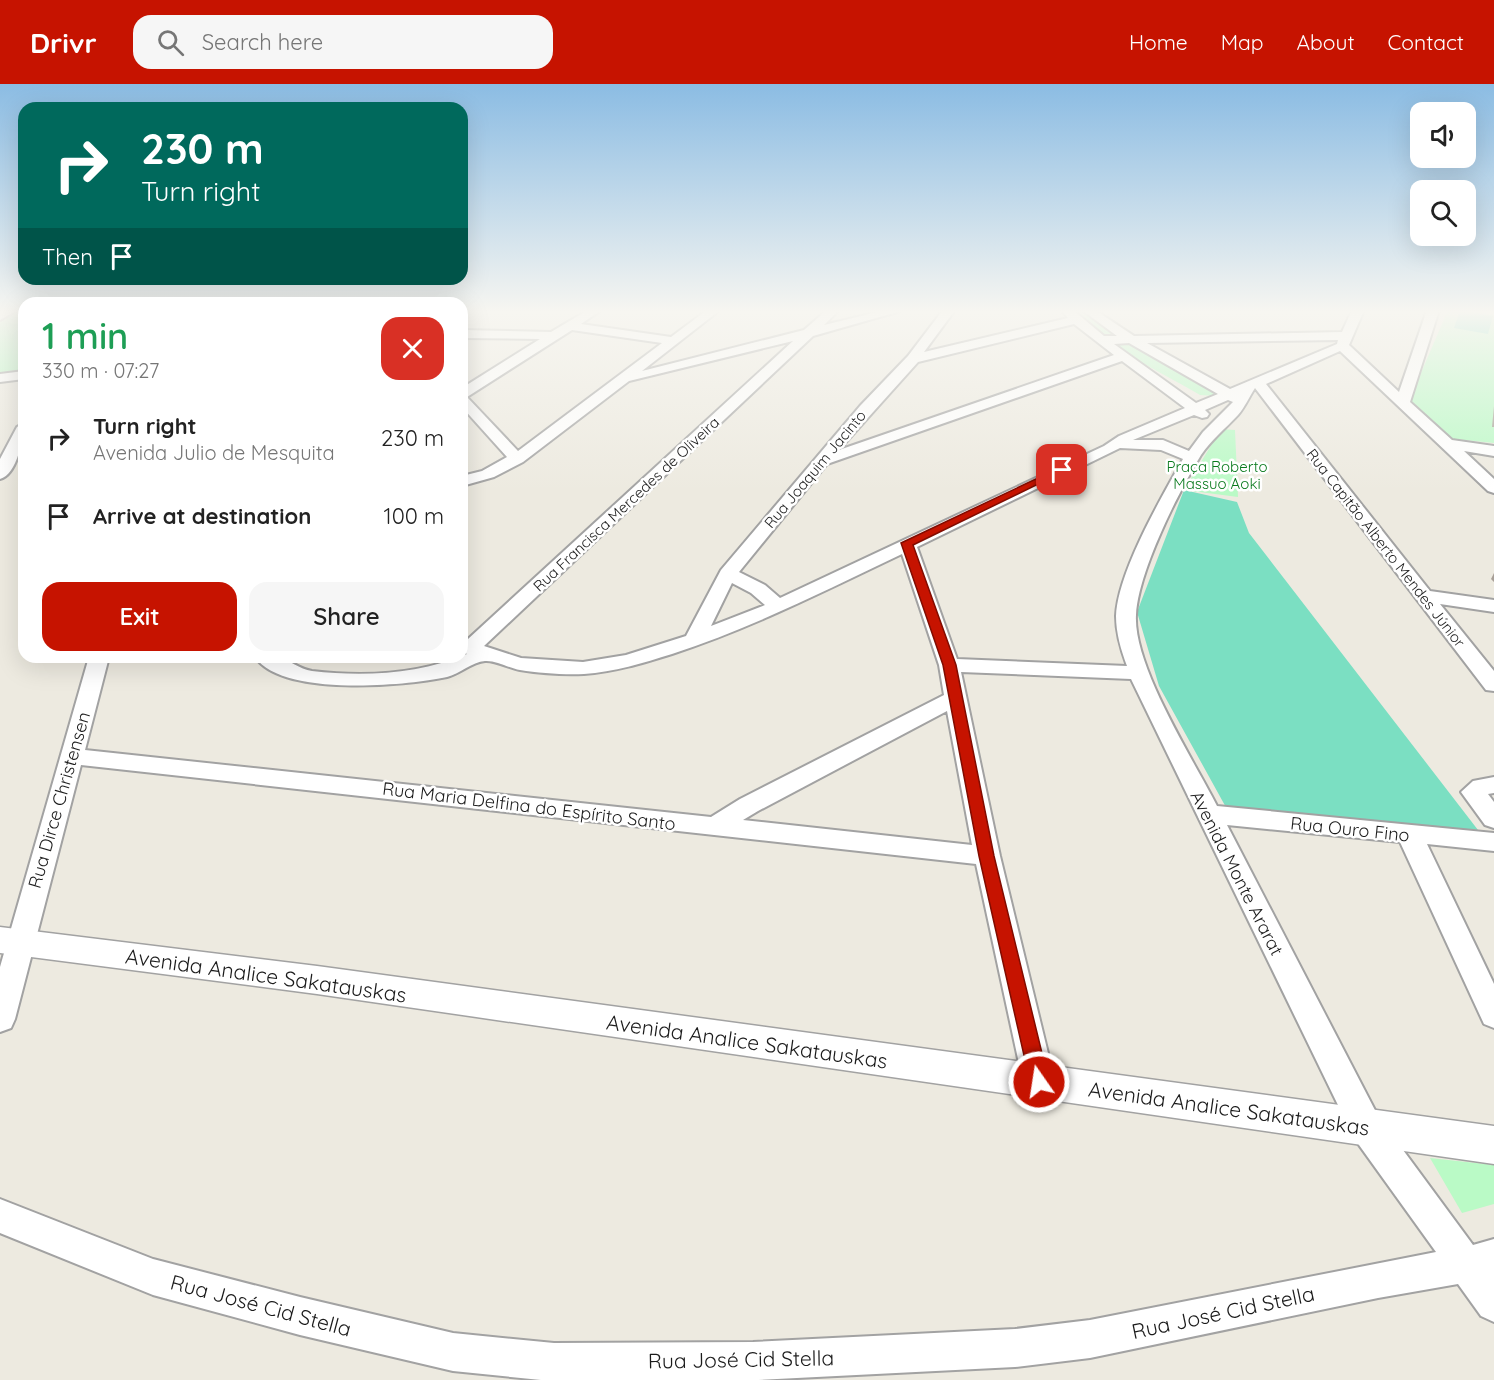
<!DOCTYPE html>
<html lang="en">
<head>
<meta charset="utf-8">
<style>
  :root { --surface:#fff; --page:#f6f6f6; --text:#222; --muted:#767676; --accent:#c61300 }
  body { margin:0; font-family:Quicksand,sans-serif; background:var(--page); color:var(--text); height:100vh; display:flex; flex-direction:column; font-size:22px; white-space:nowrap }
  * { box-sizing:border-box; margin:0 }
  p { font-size:20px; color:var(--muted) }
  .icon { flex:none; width:33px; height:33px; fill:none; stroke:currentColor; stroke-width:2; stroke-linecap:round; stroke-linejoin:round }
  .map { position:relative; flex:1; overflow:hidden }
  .drawer { position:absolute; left:18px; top:213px; width:450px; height:366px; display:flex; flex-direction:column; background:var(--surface); border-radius:18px; box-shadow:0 6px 24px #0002 }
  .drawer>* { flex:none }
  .top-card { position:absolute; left:18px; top:18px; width:450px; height:183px; border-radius:18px; box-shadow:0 6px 24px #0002; background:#00695c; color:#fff; overflow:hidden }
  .fabs { position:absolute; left:1410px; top:18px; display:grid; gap:12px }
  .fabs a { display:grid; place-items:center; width:66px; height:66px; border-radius:12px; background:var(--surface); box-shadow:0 6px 24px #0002; font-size:30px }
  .pin { position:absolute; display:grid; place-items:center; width:51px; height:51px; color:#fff; margin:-26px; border-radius:12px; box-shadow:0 3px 9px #0006 }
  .me { position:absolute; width:66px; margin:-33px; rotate:347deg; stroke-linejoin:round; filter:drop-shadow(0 0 4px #0008) }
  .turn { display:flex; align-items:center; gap:21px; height:126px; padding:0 24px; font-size:27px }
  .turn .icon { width:78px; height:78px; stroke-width:2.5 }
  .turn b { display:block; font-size:42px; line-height:51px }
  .then { display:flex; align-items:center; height:57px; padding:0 24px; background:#0003; gap:12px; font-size:22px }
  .round { display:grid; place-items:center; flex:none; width:63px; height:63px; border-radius:18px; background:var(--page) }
  .summary { display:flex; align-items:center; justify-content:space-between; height:102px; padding:0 24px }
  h1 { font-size:36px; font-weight:600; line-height:45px; color:#1e9e55 }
  .primary-button { display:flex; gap:12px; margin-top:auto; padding:12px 24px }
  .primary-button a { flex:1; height:69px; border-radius:18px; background:var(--accent); color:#fff; font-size:24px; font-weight:600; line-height:69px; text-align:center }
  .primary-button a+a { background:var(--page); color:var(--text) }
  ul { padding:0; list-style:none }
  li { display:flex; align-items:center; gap:18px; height:78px; padding:0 24px }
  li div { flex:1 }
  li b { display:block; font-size:22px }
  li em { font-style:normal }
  header { display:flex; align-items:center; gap:36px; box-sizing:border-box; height:84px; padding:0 30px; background:var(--accent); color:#fff }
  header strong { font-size:28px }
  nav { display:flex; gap:33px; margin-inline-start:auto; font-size:21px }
  .search { width:420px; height:54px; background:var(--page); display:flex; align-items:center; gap:15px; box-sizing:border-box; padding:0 21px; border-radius:18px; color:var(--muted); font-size:22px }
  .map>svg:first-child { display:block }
</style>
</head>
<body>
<header>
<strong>Drivr</strong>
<div class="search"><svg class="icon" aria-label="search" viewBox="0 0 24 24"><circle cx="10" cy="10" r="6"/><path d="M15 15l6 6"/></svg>Search here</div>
<nav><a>Home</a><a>Map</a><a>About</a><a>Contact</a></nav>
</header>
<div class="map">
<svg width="1494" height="1296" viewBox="0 0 1494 1296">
  <rect width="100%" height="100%" fill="#edeae0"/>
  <path fill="#bafac6" d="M19 226H24V286L0 289V237Z
    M1073 226H1081L1221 307 1216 312 1200 311C1167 291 1092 256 1073 226Z
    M1448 226 1494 230V359L1444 354 1408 319Z
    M1221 345 1235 346 1238 413 1184 406Z
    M1430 1074 1494 1081V1120L1462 1129Z"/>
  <path fill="#7bdfc2" d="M1460 227 1493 232 1488 250 1454 244Z
    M1184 406 1237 418 1249 449 1478 746 1228 727 1159 602 1137 528Z"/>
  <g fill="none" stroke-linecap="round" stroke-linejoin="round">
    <defs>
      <path id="minor" d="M3 226H17L0 236V227Z
        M588 226H601L581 240 671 253 707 226H720L642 287 804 246 827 226H839L824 241 886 226H904L813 252 484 562 521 574 583 578 626 571 686 552 721 486 860 322 908 272 943 226H955L924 268 1068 234 1061 226H1073L1104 252H1117L1082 226H1095L1134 252 1342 248 1352 226H1364L1349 261 1399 308 1427 226H1439L1410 318 1452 356 1494 362V372L1464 367 1494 395V409L1488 407 1340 267 1266 300 1430 507 1494 516V528L1440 520 1494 587V607L1486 606 1255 304C1249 313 1245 323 1238 331 1225 345 1212 355 1201 371 1178 409 1138 488 1136 531 1133 582 1193 675 1217 722L1494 749V767L1427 760 1494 900V944L1484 940 1400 758 1227 741 1378 1032 1473 1161 1494 1155V1238L1481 1232 1458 1200 1378 1214 1090 1274 1015 1283 758 1296H541L453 1287 300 1251 153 1211 0 1149V1115L153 1175 300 1213 453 1249 554 1259 753 1258 1015 1245 1090 1236 1436 1168 1354 1054 1131 595 961 588 1000 772 1055 998 1050 1008 1039 1012 1028 1008 1023 998 976 780 81 681 15 935 11 944 0 948V883L89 573H109L85 666 711 733 740 715 944 611 939 581 902 470C826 506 752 544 672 570 643 579 614 588 584 590 564 591 539 589 520 586 509 584 495 576 485 577 472 578 459 590 447 593 405 602 282 613 255 573 262 573 271 571 278 573 290 576 299 585 312 587 364 593 420 590 467 570L462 567V553L468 555 793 257 629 297 523 378 494 393 462 402V392L482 387 507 373 462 323V304L540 255 462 254V246L551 248ZM1074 240 1114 271 839 366 918 278ZM572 246 662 259 518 367 467 313ZM1338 256 1337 260 1230 305 1147 259ZM1129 259 1218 310 1196 319 1114 260ZM1122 277 1185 324 1119 352 1104 362 780 514 765 501 739 488 827 380ZM1228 316 1233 318 1203 348 1189 367 1163 356H1133L1194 331 1202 334 1207 333 1209 330 1205 326ZM1120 364 1161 366 1183 375C1161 414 1118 488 1116 532 1116 549 1121 566 1127 582L957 575 917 463ZM732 499 751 509 765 521 711 542ZM947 627 972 761 743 736 758 727Z
        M24 287V295L0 298V290Z
        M24 339C24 353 17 391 0 395V375L17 343Z
        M1494 693V709L1488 710 1494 718V744L1485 741 1461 708 1473 697Z"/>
      <path id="tertiary" d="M0 843 317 882 1494 1042V1080L317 910 0 869Z"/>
    </defs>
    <use href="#minor" stroke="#a2a2a2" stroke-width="4"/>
    <use href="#tertiary" stroke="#a2a2a2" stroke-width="3"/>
    <use href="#minor" fill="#fff" fill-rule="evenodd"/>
    <use href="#tertiary" fill="#fff" fill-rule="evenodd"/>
  </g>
  <path fill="#a79f97" d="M1494 322V343H1492Z
    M1494 489V498L1491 495Z"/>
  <linearGradient id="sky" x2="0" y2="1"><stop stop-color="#8bbce3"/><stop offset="0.56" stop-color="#f7f6f1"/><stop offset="1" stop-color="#f7f6f1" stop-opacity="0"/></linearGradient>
  <rect width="1494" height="407" fill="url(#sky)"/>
  <path fill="#c61300" stroke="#810c00" stroke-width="1.5" d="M1059 384 1067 386 913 461 956 581 994 772 1049 998 1046 1004 1039 1006 1032 1004 1030 998 979 772 943 581 901 459Z"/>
  <g text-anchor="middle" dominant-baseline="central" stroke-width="5" stroke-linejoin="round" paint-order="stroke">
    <g font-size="15" fill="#097a1d" stroke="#fff">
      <text x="1217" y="382">Praça Roberto<tspan x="1217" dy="17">Massuo Aoki</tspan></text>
    </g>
    <g font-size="15" fill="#1b1b1b" stroke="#fff">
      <text transform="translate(815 385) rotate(-50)">Rua Joaquim Jacinto</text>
      <text transform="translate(626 420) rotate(-43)">Rua Francisca Mercedes de Oliveira</text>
      <text transform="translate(1386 464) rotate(52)">Rua Capitão Alberto Mendes Júnior</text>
    </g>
    <g font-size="18" fill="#1b1b1b" stroke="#fff">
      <text transform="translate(59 716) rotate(-74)">Rua Dirce Christensen</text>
      <text transform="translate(529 722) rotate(7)">Rua Maria Delfina do Espírito Santo</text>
      <text transform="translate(1350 745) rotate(6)">Rua Ouro Fino</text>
      <text transform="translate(1237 789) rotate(63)">Avenida Monte Ararat</text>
    </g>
    <g font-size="21" fill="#1b1b1b" stroke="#fff">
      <text transform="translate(266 891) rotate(8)">Avenida Analice Sakatauskas</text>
      <text transform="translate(747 957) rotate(8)">Avenida Analice Sakatauskas</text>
      <text transform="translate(1229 1024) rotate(8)">Avenida Analice Sakatauskas</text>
      <text transform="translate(261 1221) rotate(15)">Rua José Cid Stella</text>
      <text transform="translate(1223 1228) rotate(-12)">Rua José Cid Stella</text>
      <text transform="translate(741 1275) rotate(-1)">Rua José Cid Stella</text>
    </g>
  </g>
</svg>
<div class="fabs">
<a><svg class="icon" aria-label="sound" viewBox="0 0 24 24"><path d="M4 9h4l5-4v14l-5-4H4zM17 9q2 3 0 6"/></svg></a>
<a><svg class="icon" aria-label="search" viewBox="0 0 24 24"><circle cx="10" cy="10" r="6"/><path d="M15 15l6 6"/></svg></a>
</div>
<div class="pin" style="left:1062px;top:386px;background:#d93025"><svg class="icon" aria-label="arrive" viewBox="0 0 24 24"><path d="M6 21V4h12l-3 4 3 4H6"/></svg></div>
<svg class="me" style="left:1039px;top:998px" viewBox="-20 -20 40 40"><circle r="17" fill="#c61300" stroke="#fff" stroke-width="3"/><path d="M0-11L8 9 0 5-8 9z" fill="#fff"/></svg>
<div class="top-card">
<div class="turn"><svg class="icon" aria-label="right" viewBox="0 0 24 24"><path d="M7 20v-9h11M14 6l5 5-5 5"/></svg><div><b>230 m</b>Turn right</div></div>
<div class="then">Then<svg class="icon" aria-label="arrive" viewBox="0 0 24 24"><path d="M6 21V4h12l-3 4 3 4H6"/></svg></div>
</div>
<section class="drawer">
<div class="summary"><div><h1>1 min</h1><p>330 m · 07:27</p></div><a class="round" style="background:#d93025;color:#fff"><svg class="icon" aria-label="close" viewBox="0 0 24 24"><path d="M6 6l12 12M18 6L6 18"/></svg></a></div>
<ul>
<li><svg class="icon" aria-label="right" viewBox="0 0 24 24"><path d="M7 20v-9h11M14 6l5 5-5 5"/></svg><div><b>Turn right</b><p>Avenida Julio de Mesquita</p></div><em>230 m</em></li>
<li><svg class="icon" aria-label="arrive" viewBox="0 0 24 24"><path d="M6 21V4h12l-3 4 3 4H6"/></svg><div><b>Arrive at destination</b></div><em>100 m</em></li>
</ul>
<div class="primary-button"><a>Exit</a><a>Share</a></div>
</section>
</div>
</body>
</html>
